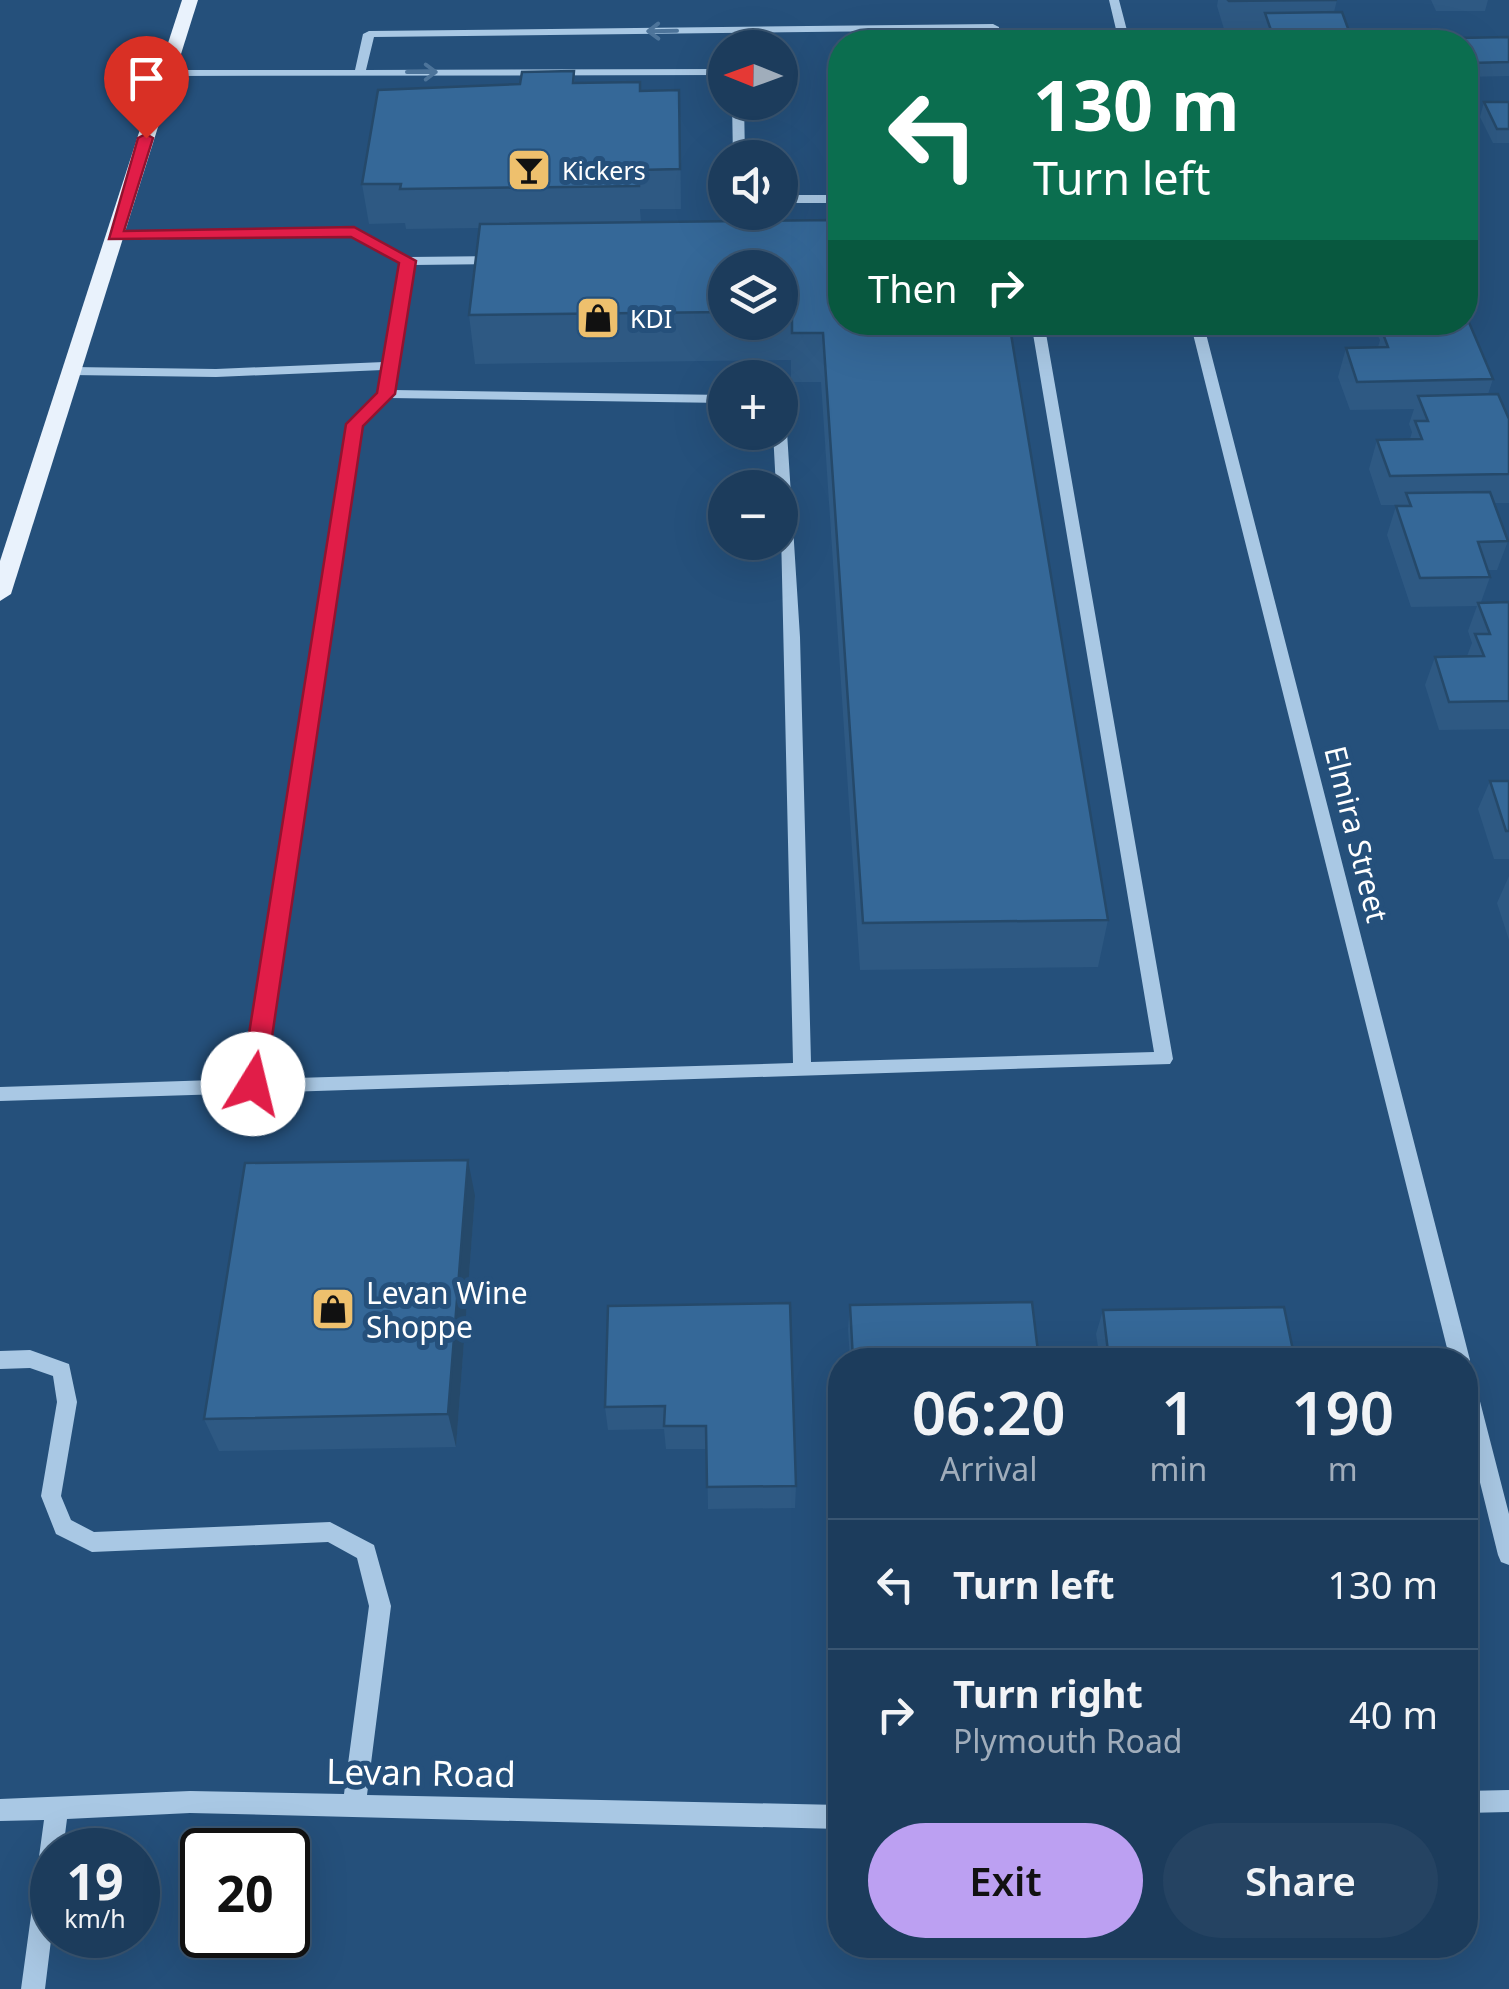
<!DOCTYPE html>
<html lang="en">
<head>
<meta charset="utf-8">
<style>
  :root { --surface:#1c3c5c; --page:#254362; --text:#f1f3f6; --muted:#a0adbb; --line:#3a5672; --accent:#bca0f2 }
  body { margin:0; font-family:"Noto Sans",sans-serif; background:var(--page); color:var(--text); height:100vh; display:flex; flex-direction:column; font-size:38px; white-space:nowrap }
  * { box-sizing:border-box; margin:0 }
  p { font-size:32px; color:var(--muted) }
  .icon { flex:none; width:55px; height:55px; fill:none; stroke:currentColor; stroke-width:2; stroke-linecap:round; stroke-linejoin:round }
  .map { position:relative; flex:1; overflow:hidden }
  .panel { position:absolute; left:828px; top:1348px; width:650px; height:610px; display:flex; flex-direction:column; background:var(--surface); border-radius:40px; box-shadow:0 10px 40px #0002,0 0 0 2px var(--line) }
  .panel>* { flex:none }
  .hud { position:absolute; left:828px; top:30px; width:650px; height:305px; border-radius:40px; box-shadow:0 10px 40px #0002,0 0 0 2px var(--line); background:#0b6e4f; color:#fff; overflow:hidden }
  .needle { width:65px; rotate:271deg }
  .tools { position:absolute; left:708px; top:30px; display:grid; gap:20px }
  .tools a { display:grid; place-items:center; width:90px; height:90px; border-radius:50%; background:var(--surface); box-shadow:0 10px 40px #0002,0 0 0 2px var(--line); font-size:50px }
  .speed { position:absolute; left:30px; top:1828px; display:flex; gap:20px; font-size:50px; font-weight:700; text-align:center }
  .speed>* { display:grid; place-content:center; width:130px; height:130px; border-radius:50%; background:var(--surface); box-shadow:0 10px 40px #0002,0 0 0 2px var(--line); line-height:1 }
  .speed small { font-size:25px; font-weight:400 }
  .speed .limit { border:5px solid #111; border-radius:15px; background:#fff; color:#111 }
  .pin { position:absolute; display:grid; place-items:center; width:85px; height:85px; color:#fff; margin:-102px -42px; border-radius:50% 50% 50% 0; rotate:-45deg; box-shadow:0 0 10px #0007 }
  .pin .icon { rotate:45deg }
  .me { position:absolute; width:110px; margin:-55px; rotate:9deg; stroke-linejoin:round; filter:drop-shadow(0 0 8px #0008) }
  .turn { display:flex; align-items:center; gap:35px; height:210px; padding:0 40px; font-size:45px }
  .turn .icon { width:130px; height:130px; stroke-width:2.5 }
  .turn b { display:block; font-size:70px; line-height:85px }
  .then { display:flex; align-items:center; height:95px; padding:0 40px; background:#0003; gap:20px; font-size:38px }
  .eta { display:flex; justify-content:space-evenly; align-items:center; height:170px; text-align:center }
  .eta b { font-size:60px; font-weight:600; line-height:70px }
  .primary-button { display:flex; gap:20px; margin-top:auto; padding:20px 40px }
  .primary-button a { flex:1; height:115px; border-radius:60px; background:var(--accent); color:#111; font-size:40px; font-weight:600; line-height:115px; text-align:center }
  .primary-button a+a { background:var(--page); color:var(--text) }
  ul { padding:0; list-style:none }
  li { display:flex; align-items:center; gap:30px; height:130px; padding:0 40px; border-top:2px solid var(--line) }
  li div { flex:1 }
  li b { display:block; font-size:38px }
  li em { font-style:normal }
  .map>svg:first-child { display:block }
</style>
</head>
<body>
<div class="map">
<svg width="1509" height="1989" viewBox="0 0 1509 1989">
  <rect width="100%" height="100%" fill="#25507b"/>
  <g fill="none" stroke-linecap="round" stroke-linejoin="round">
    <path fill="#a9c8e4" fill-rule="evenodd" d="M1109 0H1119L1130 42H1119Z
      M993 24 999 27 1000 42H990L988 30 374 37 366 70 725 69V75L166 76 160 73 166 70H355L363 34 369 31Z
      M732 102H744L745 158H733Z
      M780 195H840V203H780Z
      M354 228 409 257 500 256 506 260 500 264 413 265 393 390 725 395V403L389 398 362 425 263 1079 793 1063 780 488H776L773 432H780V428L787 432 800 637 811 1062 1154 1052 1031 322H1044L1173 1059 1170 1064 0 1101V1087L245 1079 348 424 379 393 383 370 216 377 72 375 65 371 72 367 216 369 384 362 400 263 352 236 114 240 108 236 114 232Z
      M1190 322H1203L1470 1360 1465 1367V1360H1450Z
      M30 1350 69 1364 77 1402 61 1496 71 1520 94 1532 330 1522 374 1545 391 1606 367 1795 840 1805V1829L190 1813 67 1819 63 1850H52V1932L45 1989H21L44 1820 0 1821V1799L190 1791 344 1794 369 1606 357 1558 328 1542 92 1552 56 1534 41 1496 57 1402 53 1376 30 1368 0 1369V1351Z
      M1465 1373 1472 1376 1475 1382 1509 1514V1565L1501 1562 1498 1555 1465 1422Z
      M1509 1790V1812L1465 1813V1791Z"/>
    <path fill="#e9f2fc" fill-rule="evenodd" d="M182 0H198L11 594 0 601V561Z"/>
  </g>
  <path fill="#2e5983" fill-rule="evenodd" d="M1218 0H1337L1334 12 1353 42H1240L1241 39H1260L1262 28 1224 29 1217 6Z
    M1431 0H1488L1485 11H1436Z
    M1509 37V76L1465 77V42H1456L1458 38Z
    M574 71 575 83 640 91 680 130 681 209H640L641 222 840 220 1108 920 1098 967 860 970 821 382H791V360L475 364 469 315 479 228 406 229 405 223 369 224 362 184 520 84ZM725 268H780V322H725Z
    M1484 102H1509V143H1493L1480 117Z
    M1382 322H1465L1493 379 1488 394 1509 419V503H1494L1508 541 1497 570H1488L1490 577 1481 602H1509V729L1439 730 1425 685 1435 657 1467 656 1472 643 1468 631 1477 606 1411 607 1387 535 1396 506 1403 505H1381L1369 469 1377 440 1410 439 1412 432 1409 424 1414 409 1350 410 1338 377 1346 348 1378 347 1380 340 1378 336Z
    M1490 781H1509V859H1494L1478 809Z
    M1509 876V940L1497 903Z
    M475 1196 456 1447 219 1451 204 1419Z
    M850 1305 1039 1360H850L848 1329Z
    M608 1306 796 1486 795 1508 708 1509 707 1449H666L664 1429 608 1430 605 1407Z
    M1103 1310 1295 1360H1100L1096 1334Z"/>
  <path fill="#25496a" d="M468 1160 475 1196 456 1447 448 1414Z"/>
  <path fill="#356898" stroke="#25496a" stroke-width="2.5" d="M1228 0H1337L1229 1Z
    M1342 12 1353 42H1242L1241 39H1274L1265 13Z
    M1509 37V62L1470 63 1465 53V42H1460L1458 38Z
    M574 71 573 83 640 82V91L679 90 680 169 639 170V186L400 189 401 184H362L378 90 520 84 522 72Z
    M1484 102H1509V129H1497Z
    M840 220V322H1009L1108 920 863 923 823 333H792V311H780V268H725V312L469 315 480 224Z
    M1465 313 1493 379 1357 382 1346 348 1388 347 1382 331H1395L1392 322H1465Z
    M1498 394 1509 419V474L1390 476 1377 440 1422 439 1415 421H1428L1418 396Z
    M1490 492 1508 541 1478 542 1490 577 1420 578 1396 506H1411L1406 493Z
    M1509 602V701L1449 702 1435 657 1484 656 1475 634H1490L1478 603Z
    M1490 781H1509V831H1506Z
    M468 1160 448 1414 204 1419 245 1163Z
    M1032 1302 1039 1360H853L850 1305Z
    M790 1303 796 1486 707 1487 706 1426H664L665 1406 605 1407 608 1306Z
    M1284 1307 1295 1360H1109L1103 1310Z"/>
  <defs><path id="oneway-shaft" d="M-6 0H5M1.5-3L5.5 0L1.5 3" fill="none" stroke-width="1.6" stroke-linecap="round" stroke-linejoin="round" transform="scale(2.5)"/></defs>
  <g stroke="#4d749a">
    <use href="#oneway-shaft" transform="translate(662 31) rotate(179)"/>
    <use href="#oneway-shaft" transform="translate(422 72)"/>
  </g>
  <path fill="#e11d48" stroke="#92132f" stroke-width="2.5" d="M146 134 153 138 124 231 354 227 416 261 395 394 363 426 265 1084 253 1093 241 1084 346 424 377 393 399 263 351 237 109 239 138 138Z"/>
  <defs>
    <symbol id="bar-square" viewBox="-11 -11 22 22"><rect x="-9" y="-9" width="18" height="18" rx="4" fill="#eec06d" stroke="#25507b"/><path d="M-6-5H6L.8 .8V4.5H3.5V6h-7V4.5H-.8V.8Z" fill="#111"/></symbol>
    <symbol id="shop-square" viewBox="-11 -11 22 22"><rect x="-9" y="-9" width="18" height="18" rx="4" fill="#eec06d" stroke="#25507b"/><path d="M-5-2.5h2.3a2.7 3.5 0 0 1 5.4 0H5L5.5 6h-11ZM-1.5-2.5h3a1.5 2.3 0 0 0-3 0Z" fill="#111"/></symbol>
  </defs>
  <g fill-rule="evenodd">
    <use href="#bar-square" x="504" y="145" width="50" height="50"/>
    <use href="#shop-square" x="573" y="293" width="50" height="50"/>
    <use href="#shop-square" x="308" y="1284" width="50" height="50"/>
  </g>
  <g text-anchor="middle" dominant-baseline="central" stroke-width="10" stroke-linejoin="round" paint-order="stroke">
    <g font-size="25" fill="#fff" stroke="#25507b" text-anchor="start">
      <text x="562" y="170">Kickers</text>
      <text x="630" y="318">KDI</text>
    </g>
    <g font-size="30" fill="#fff" stroke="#25507b">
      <text transform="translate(1357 834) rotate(76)">Elmira Street</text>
    </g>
    <g font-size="30" fill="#fff" stroke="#25507b" text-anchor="start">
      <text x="366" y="1292">Levan Wine<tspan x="366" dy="34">Shoppe</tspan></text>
    </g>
    <g font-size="35" fill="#fff" stroke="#25507b">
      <text transform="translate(421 1772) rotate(1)">Levan Road</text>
    </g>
  </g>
</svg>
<div class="tools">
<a><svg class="needle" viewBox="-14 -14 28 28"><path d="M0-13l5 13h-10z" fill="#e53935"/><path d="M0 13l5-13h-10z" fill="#a0adbb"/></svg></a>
<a><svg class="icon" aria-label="sound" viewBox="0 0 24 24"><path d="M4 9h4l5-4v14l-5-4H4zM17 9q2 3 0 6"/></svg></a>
<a><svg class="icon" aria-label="layers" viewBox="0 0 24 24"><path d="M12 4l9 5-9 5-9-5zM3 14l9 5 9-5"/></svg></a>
<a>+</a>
<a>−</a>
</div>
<div class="speed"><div>19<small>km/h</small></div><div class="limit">20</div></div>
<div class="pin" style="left:146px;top:138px;background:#d93025"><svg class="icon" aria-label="arrive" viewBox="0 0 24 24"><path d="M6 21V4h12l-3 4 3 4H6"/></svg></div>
<svg class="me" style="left:253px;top:1084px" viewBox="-20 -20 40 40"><circle r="19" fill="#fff"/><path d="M0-13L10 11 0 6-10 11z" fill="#e11d48"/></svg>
<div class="hud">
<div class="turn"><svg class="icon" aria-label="left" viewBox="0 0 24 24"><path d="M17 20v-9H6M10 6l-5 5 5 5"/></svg><div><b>130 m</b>Turn left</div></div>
<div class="then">Then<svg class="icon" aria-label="right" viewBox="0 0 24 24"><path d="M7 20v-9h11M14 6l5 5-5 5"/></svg></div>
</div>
<section class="panel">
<div class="eta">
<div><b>06:20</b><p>Arrival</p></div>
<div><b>1</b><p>min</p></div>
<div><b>190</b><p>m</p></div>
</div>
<ul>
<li><svg class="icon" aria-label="left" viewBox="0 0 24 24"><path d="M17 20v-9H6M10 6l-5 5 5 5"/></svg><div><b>Turn left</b></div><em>130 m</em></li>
<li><svg class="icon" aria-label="right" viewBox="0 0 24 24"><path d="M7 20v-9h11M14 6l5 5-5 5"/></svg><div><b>Turn right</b><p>Plymouth Road</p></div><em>40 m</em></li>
</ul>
<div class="primary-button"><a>Exit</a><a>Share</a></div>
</section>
</div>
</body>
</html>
